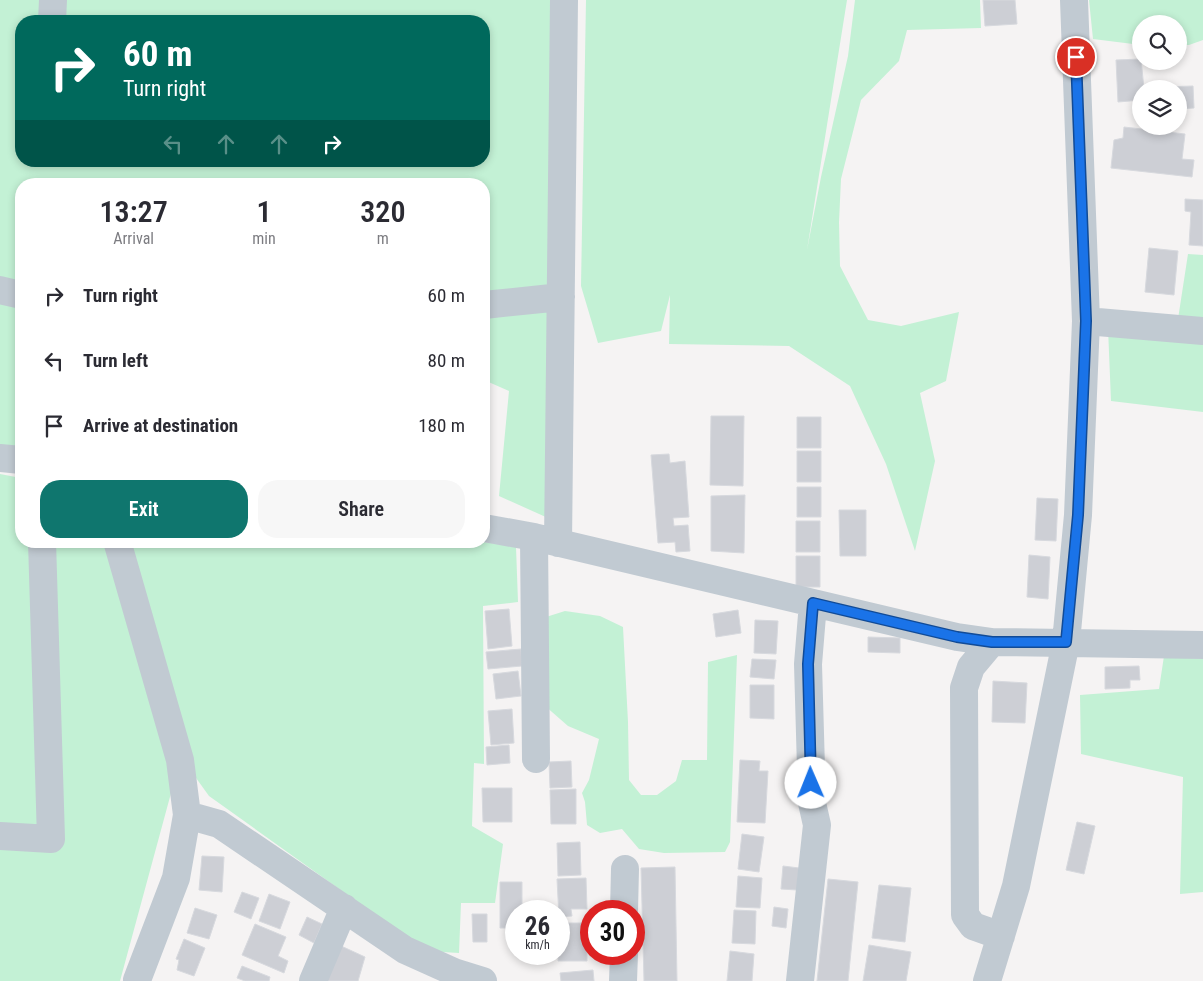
<!DOCTYPE html>
<html lang="en">
<head>
<meta charset="utf-8">
<style>
  :root { --surface:#fff; --page:#f7f7f7; --text:#2b2b33; --muted:#7c7c81; --accent:#0f766e }
  body { margin:0; font-family:"Roboto Condensed",sans-serif; background:var(--page); color:var(--text); height:100vh; display:flex; flex-direction:column; font-size:19px; white-space:nowrap }
  * { box-sizing:border-box; margin:0 }
  p { font-size:16px; color:var(--muted) }
  .icon { flex:none; width:28px; height:28px; fill:none; stroke:currentColor; stroke-width:2; stroke-linecap:round; stroke-linejoin:round }
  .map { position:relative; flex:1; overflow:hidden }
  .drawer { position:absolute; left:15px; top:178px; width:475px; height:370px; display:flex; flex-direction:column; background:var(--surface); border-radius:20px; box-shadow:0 2px 8px #0003 }
  .drawer>* { flex:none }
  .banner { position:absolute; left:15px; top:15px; width:475px; height:152px; border-radius:20px; box-shadow:0 2px 8px #0003; background:#00695c; color:#fff; overflow:hidden }
  .controls { position:absolute; left:1132px; top:15px; display:grid; gap:10px }
  .controls a { display:grid; place-items:center; width:55px; height:55px; border-radius:50%; background:var(--surface); box-shadow:0 2px 8px #0003; font-size:25px }
  .speed { position:absolute; left:505px; top:900px; display:flex; gap:10px; font-size:25px; font-weight:700; text-align:center }
  .speed>* { display:grid; place-content:center; width:65px; height:65px; border-radius:50%; background:var(--surface); box-shadow:0 2px 8px #0003; line-height:1 }
  .speed small { font-size:12px; font-weight:400 }
  .speed .limit { border:8px solid #d22; background:#fff; color:#111 }
  .pin { position:absolute; display:grid; place-items:center; width:42px; height:42px; color:#fff; margin:-21px; border:2px solid #fff; border-radius:50%; box-shadow:0 1px 5px #0007 }
  .me { position:absolute; width:55px; margin:-28px; rotate:359deg; stroke-linejoin:round; filter:drop-shadow(0 0 4px #0008) }
  .turn { display:flex; align-items:center; gap:18px; height:105px; padding:0 25px; font-size:22px }
  .turn .icon { width:65px; height:65px; stroke-width:2.5 }
  .turn b { display:block; font-size:35px; line-height:42px }
  .lanes { display:flex; align-items:center; height:48px; padding:0 25px; background:#0003; justify-content:center; gap:25px; direction:ltr }
  .lanes .off { opacity:.35 }
  .eta { display:flex; justify-content:space-evenly; align-items:center; height:85px; text-align:center }
  .eta b { font-size:30px; font-weight:600; line-height:35px }
  .action { display:flex; gap:10px; margin-top:auto; padding:10px 25px }
  .action a { flex:1; height:58px; border-radius:20px; background:var(--accent); color:#fff; font-size:20px; font-weight:600; line-height:58px; text-align:center }
  .action a+a { background:var(--page); color:var(--text) }
  ul { padding:0; list-style:none }
  li { display:flex; align-items:center; gap:15px; height:65px; padding:0 25px }
  li div { flex:1 }
  li b { display:block; font-size:19px }
  li em { font-style:normal }
  .map>svg:first-child { display:block }
</style>
</head>
<body>
<div class="map">
<svg width="1203" height="981" viewBox="0 0 1203 981">
  <rect width="100%" height="100%" fill="#f5f3f3"/>
  <path fill="#c3f1d5" fill-rule="evenodd" d="M0 0H555L548 518 499 496 509 391 484 380V184H21V296L0 290ZM21 21H484V161H21Z
    M586 0H847L807 250 821 177 848 56 855 0H980L981 28 907 30 899 61 861 100 841 179 839 222 840 266 868 320 901 326 959 312 946 381 920 393 935 461 915 551 886 464 850 386 789 346 669 344 670 295 661 331 598 343 581 286Z
    M1089 0H1203V40L1189 45H1179V24H1141V45L1093 39Z
    M1188 254 1203 255V412L1111 401 1108 328 1176 332Z
    M0 295 21 299V461L0 459Z
    M0 474 21 478V541H117L180 760 120 981H0Z
    M129 541H477L516 547 518 602 483 606 484 764 474 763 472 826 503 844 495 903H461L459 953 426 951 209 796 186 764Z
    M565 611 600 616 623 627 628 722 629 780 641 795H657L676 781 682 760H707L708 662 737 655 730 842 725 852 664 853 639 849 622 829 600 833 587 825 585 802 582 793 589 780 599 739 568 726 544 705 546 617Z
    M1164 656 1203 659V892L1180 894 1183 777 1081 754 1080 695 1159 689Z"/>
  <path fill="#cdcfd5" stroke="#d7d9de" d="M983 0H1015L1017 24 985 26Z
    M1141 59 1144 89H1141V100L1118 102 1116 60Z
    M1193 86 1194 108 1179 109V89H1162L1161 87Z
    M1124 127 1185 134 1182 159 1194 160 1192 177 1111 168 1114 140 1123 138Z
    M1185 199 1203 200V246L1189 245 1191 212 1185 211Z
    M1149 248 1178 251 1174 295 1145 292Z
    M18 386H21V427H18Z
    M484 409 488 410 484 440Z
    M711 416H744L743 486 710 485Z
    M797 417H821V448H797Z
    M797 451H821V482H797Z
    M669 454 670 463 685 461 689 517 673 518 674 526 688 525 690 551 676 552 675 542 658 543 651 455Z
    M797 487H821V517H797Z
    M745 495 744 553 711 551V496Z
    M1037 498 1058 499 1056 541 1035 540Z
    M839 510H866V556H840Z
    M796 521H820V552H796Z
    M1029 555 1050 557 1048 599 1027 597Z
    M796 556H820V587H796Z
    M509 609 512 646 488 649 485 611Z
    M738 610 741 633 716 637 713 614Z
    M755 620 778 621 776 654 754 653Z
    M868 637 900 638V653L868 652Z
    M521 649 522 666 488 669 486 652Z
    M752 659 776 660 774 679 750 677Z
    M1139 666 1140 680H1130V688L1105 689V667Z
    M518 671 521 696 496 699 493 674Z
    M993 681 1027 683 1025 723 992 722Z
    M750 685H774V719L750 718Z
    M512 709 514 743 491 745 488 711Z
    M509 745 510 763 487 765 486 747Z
    M740 760 760 761 759 771H768L765 823 737 822Z
    M571 761 572 787 550 788 549 762Z
    M482 788H512V822H483Z
    M576 789V824H551L550 790Z
    M1077 822 1095 826 1084 874 1066 870Z
    M742 834 764 837 759 872 738 869Z
    M580 842 581 875 558 876 557 843Z
    M202 856 224 857 222 892 199 890Z
    M783 866 799 868 797 890 781 889Z
    M675 867 677 981H644L641 868Z
    M738 876 762 878 760 908 736 907Z
    M586 878 587 909H571L572 916 559 917 557 879Z
    M828 879 858 882 848 981H817Z
    M500 882H522V911H516V928H500Z
    M879 885 911 888 905 942 872 938Z
    M242 892 259 898 251 919 234 912Z
    M269 894 290 902 280 929 259 921Z
    M774 907 788 909 786 928 772 926Z
    M195 908 217 915 209 939 187 933Z
    M734 910 756 911 755 944 732 943Z
    M472 914H487V942H473Z
    M307 917 322 924 314 943 299 935Z
    M559 923H587V961H558Z
    M255 924 286 937 278 956 288 961 284 973 242 955Z
    M184 939 205 948 194 976 177 970 179 960 176 959Z
    M339 945 365 957 358 981H327Z
    M869 945 911 952 906 981H863Z
    M730 951 754 954 752 981H727Z
    M242 966 270 977 269 981H245L237 978Z
    M593 970 594 981H561L560 973Z"/>
  <g fill="none" stroke-linecap="round" stroke-linejoin="round">
    <path stroke="#c1cad2" stroke-width="28" d="M52 21 53 0
      M0 290 21 295
      M484 305 561 297
      M1086 321 1203 331
      M0 458 21 460
      M484 528 534 537 957 637 992 642 1203 645
      M534 537 536 759
      M117 541 180 760 187 815 176 878 137 980
      M558 543 564 0
      M992 642 971 667 964 688 965 915 973 926 1001 936
      M187 815 219 824 405 950 454 972 483 981
      M0 836 51 839 42 541
      M624 911 625 869
      M313 981 344 908
      M623 981 624 954
      M800 981 817 825 812 803 808 664 813 603
      M987 981 1016 886 1066 642 1078 515 1086 321 1074 0"/>
  </g>
  <g fill="none" stroke-linecap="round" stroke-linejoin="round">
    <defs>
      <path id="route" d="M811 783 808 664 813 603 957 637 992 642H1066L1078 515 1086 321 1076 57"/>
    </defs>
    <use href="#route" stroke="#114b97" stroke-width="12"/>
    <use href="#route" stroke="#1a73e8" stroke-width="9"/>
  </g>
</svg>
<div class="controls">
<a><svg class="icon" aria-label="search" viewBox="0 0 24 24"><circle cx="10" cy="10" r="6"/><path d="M15 15l6 6"/></svg></a>
<a><svg class="icon" aria-label="layers" viewBox="0 0 24 24"><path d="M12 4l9 5-9 5-9-5zM3 14l9 5 9-5"/></svg></a>
</div>
<div class="speed"><div>26<small>km/h</small></div><div class="limit">30</div></div>
<div class="pin" style="left:1076px;top:57px;background:#d93025"><svg class="icon" aria-label="arrive" viewBox="0 0 24 24"><path d="M6 21V4h12l-3 4 3 4H6"/></svg></div>
<svg class="me" style="left:811px;top:783px" viewBox="-20 -20 40 40"><circle r="19" fill="#fff"/><path d="M0-13L10 11 0 6-10 11z" fill="#1a73e8"/></svg>
<div class="banner">
<div class="turn"><svg class="icon" aria-label="right" viewBox="0 0 24 24"><path d="M7 20v-9h11M14 6l5 5-5 5"/></svg><div><b>60 m</b>Turn right</div></div>
<div class="lanes"><svg class="icon off" aria-label="left" viewBox="0 0 24 24"><path d="M17 20v-9H6M10 6l-5 5 5 5"/></svg><svg class="icon off" aria-label="ahead" viewBox="0 0 24 24"><path d="M12 20V5M6 11l6-6 6 6"/></svg><svg class="icon off" aria-label="ahead" viewBox="0 0 24 24"><path d="M12 20V5M6 11l6-6 6 6"/></svg><svg class="icon" aria-label="right" viewBox="0 0 24 24"><path d="M7 20v-9h11M14 6l5 5-5 5"/></svg></div>
</div>
<section class="drawer">
<div class="eta">
<div><b>13:27</b><p>Arrival</p></div>
<div><b>1</b><p>min</p></div>
<div><b>320</b><p>m</p></div>
</div>
<ul>
<li><svg class="icon" aria-label="right" viewBox="0 0 24 24"><path d="M7 20v-9h11M14 6l5 5-5 5"/></svg><div><b>Turn right</b></div><em>60 m</em></li>
<li><svg class="icon" aria-label="left" viewBox="0 0 24 24"><path d="M17 20v-9H6M10 6l-5 5 5 5"/></svg><div><b>Turn left</b></div><em>80 m</em></li>
<li><svg class="icon" aria-label="arrive" viewBox="0 0 24 24"><path d="M6 21V4h12l-3 4 3 4H6"/></svg><div><b>Arrive at destination</b></div><em>180 m</em></li>
</ul>
<div class="action"><a>Exit</a><a>Share</a></div>
</section>
</div>
</body>
</html>
